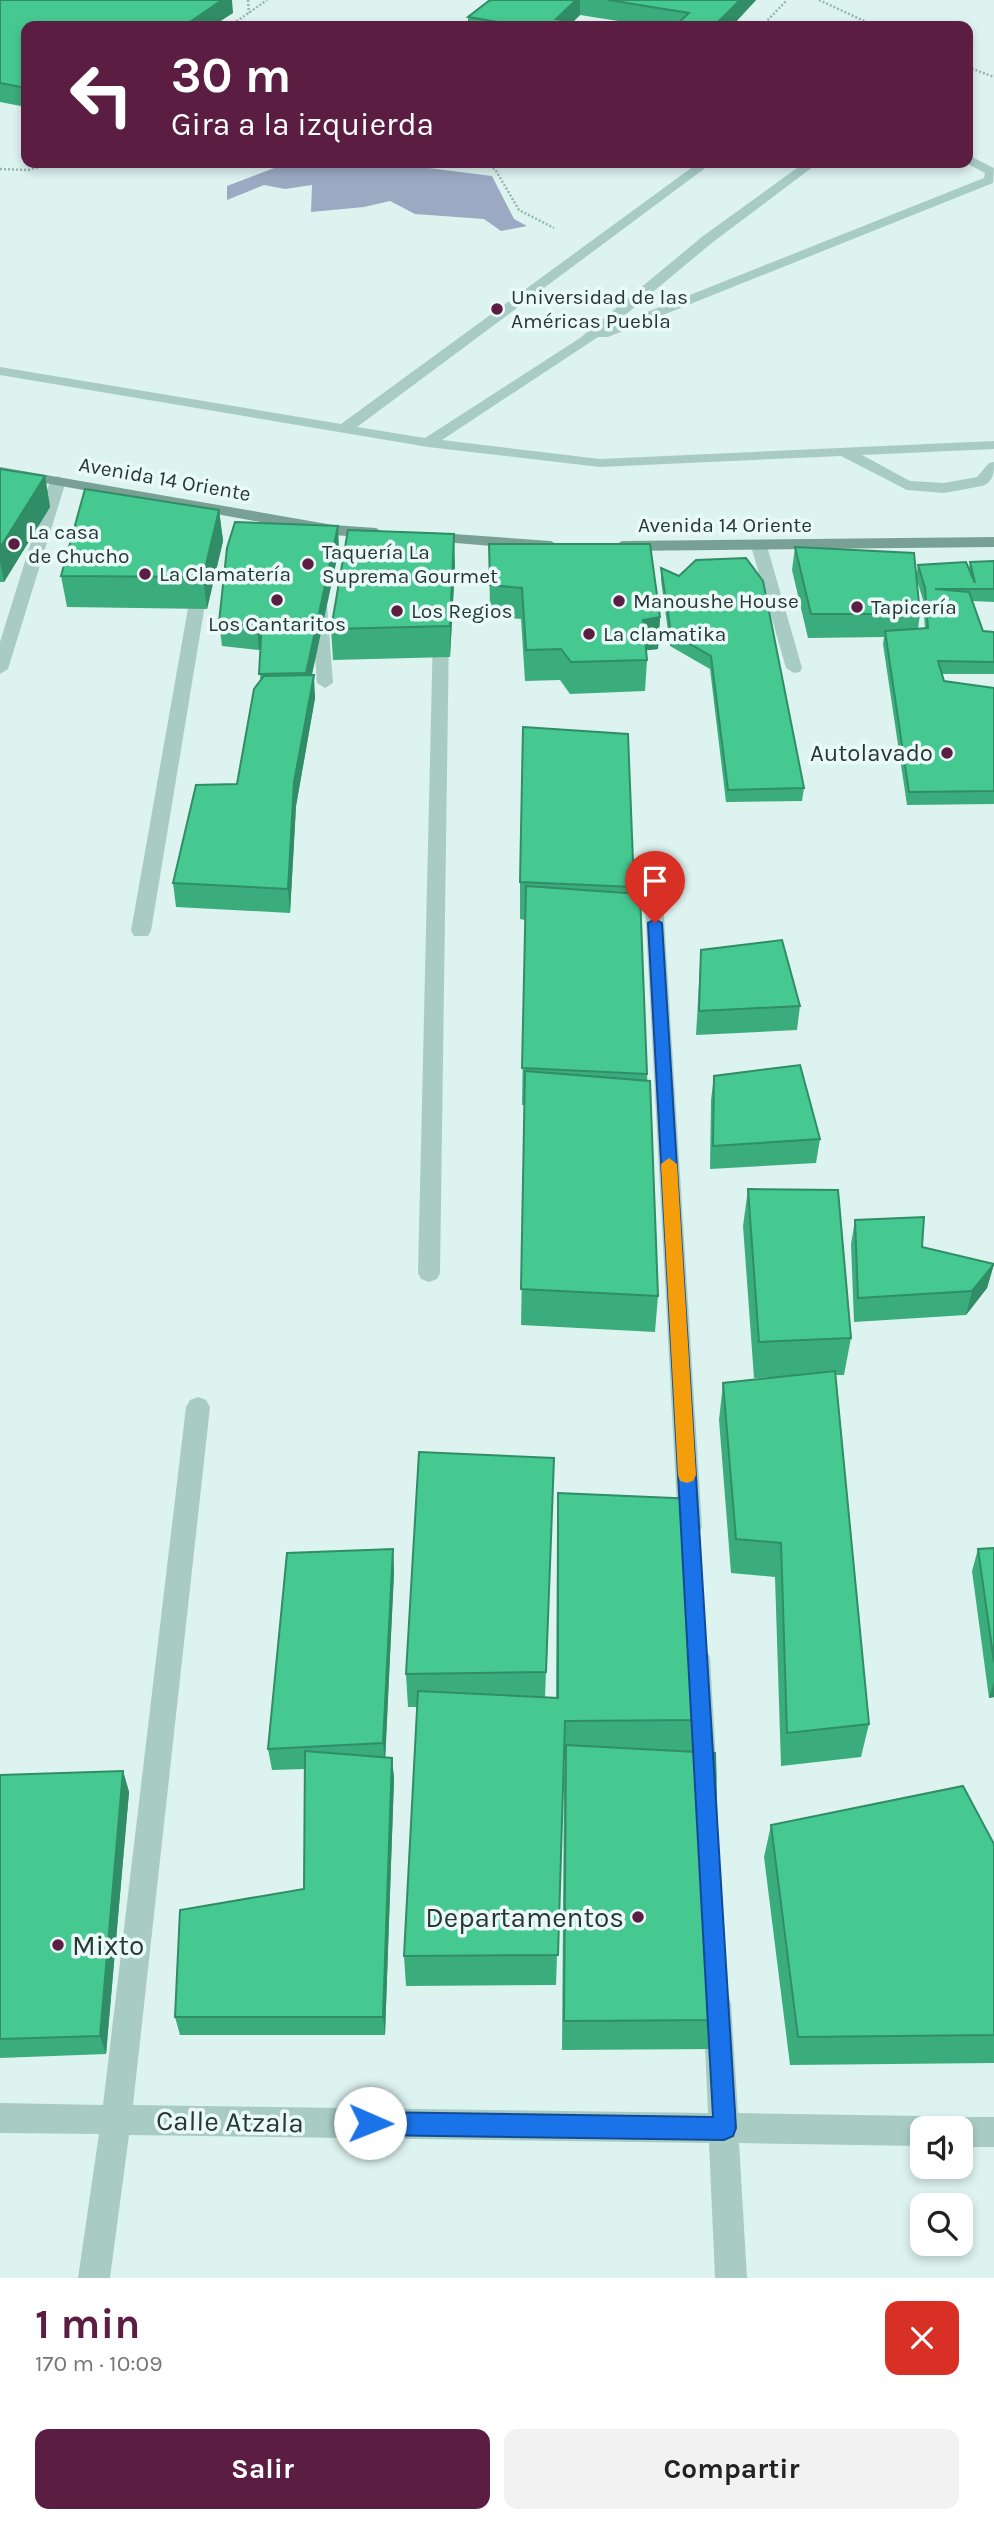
<!DOCTYPE html>
<html lang="es">
<head>
<meta charset="utf-8">
<style>
	body { margin:0; font-family:Karla,sans-serif; background:#f2f2f2; color:#222; height:100vh; display:flex; flex-direction:column; font-size:26px; white-space:nowrap }
	* { box-sizing:border-box; margin:0 }
	p { font-size:23px; color:#767676 }
	.icon { flex:none; width:38px; height:38px; fill:none; stroke:currentColor; stroke-width:2; stroke-linecap:round; stroke-linejoin:round }
	.map { position:relative; height:2278px; overflow:hidden }
	.drawer { display:flex; flex-direction:column; background:#fff; flex:1 }
	.drawer>* { flex:none }
	.top-card { position:absolute; left:21px; top:21px; width:952px; height:147px; border-radius:14px; box-shadow:0 4px 10px #0003; background:#5b1d42; color:#fff; overflow:hidden }
	.controls { position:absolute; left:910px; top:2116px; display:grid; gap:14px }
	.controls a { display:grid; place-items:center; width:63px; height:63px; border-radius:14px; background:#fff; box-shadow:0 4px 10px #0003; font-size:35px }
	.pin { position:absolute; display:grid; place-items:center; width:60px; height:60px; color:#fff; margin:-72px -30px; border-radius:50% 50% 50% 0; rotate:-45deg; box-shadow:0 0 7px #0007 }
	.pin .icon { rotate:45deg }
	.me { position:absolute; width:77px; margin:-38px; rotate:91deg; stroke-linejoin:round; filter:drop-shadow(0 0 5px #0008) }
	.turn { display:flex; align-items:center; gap:24px; height:147px; padding:0 35px; font-size:32px }
	.turn .icon { width:91px; height:91px; stroke-width:2.5 }
	.turn b { display:block; font-size:49px; line-height:60px }
	.round { display:grid; place-items:center; flex:none; width:74px; height:74px; border-radius:14px; background:#f2f2f2 }
	.head { display:flex; align-items:center; justify-content:space-between; height:119px; padding:0 35px }
	h1 { font-size:42px; font-weight:700; line-height:52px; color:#5b1d42 }
	.primary-button { display:flex; gap:14px; margin-top:auto; padding:14px 35px }
	.primary-button a { flex:1; height:80px; border-radius:14px; background:#5b1d42; color:#fff; font-size:28px; font-weight:700; line-height:80px; text-align:center }
	.primary-button a+a { background:#f2f2f2; color:#222 }
	.map>svg:first-child { display:block }
	.green { fill:#9ca9c3 }
	.lines { fill:none; stroke-linecap:round; stroke-linejoin:round }
	.path { stroke:#92b8af; stroke-width:2.5; stroke-dasharray:2 2; stroke-linecap:butt }
	.lane { fill:#a8ccc4; fill-rule:evenodd }
	.street { fill:#a8ccc4; fill-rule:evenodd }
	.secondary { fill:#79a094; fill-rule:evenodd }
	.wall { fill:#3bad7d; fill-rule:evenodd }
	.shaded-wall { fill:#308d66 }
	.building { fill:#45c991; stroke:#308d66; stroke-width:2 }
	.route { fill:#1a73e8; stroke:#114b97; stroke-width:2 }
	.slow { fill:#f59e0b }
	.poi-dot { fill:#5b1d42; stroke:#eafaf8; stroke-width:2.5 }
	.labels { text-anchor:middle; stroke-width:7; stroke-linejoin:round; paint-order:stroke }
	.far-poi-label { font-size:21px; fill:#293833; stroke:#eafaf8; text-anchor:start }
	.far-street-label { font-size:21px; fill:#293833; stroke:#eafaf8 }
	.poi-label { font-size:24px; fill:#293833; stroke:#eafaf8; text-anchor:end }
	.near-poi-label { font-size:28px; fill:#293833; stroke:#eafaf8; text-anchor:end }
	.near-street-label { font-size:28px; fill:#293833; stroke:#eafaf8 }
</style>
</head>
<body>
<div class="map">
<svg width="994" height="2278" viewBox="0 0 994 2278">
	<rect width="100%" height="100%" fill="#ddf3f0"/>
	<path class="green" d="M287,163H389L492,176L514,219L527,226L501,231L484,219L415,214L390,201L364,207L311,212L312,185L285,189L264,185L227,200V186Z"/>
	<g class="lines">
		<g class="path">
			<path d="M248,0L249,13"/>
			<path d="M819,0L875,26"/>
			<path d="M230,26L267,0"/>
			<path d="M762,26L787,0"/>
			<path d="M968,67L994,77"/>
			<path d="M434,163H463"/>
			<path d="M482,163L495,169L519,210L554,228"/>
			<path d="M0,169L28,170L52,163"/>
		</g>
		<g class="lane">
			<path d="M968,155L994,168L993,183L608,337H598L442,440L600,459L994,441V449L862,455L910,481L944,483L977,477L989,463L994,462C994,472 994,482 982,486L944,493L907,490L841,456L600,467L428,447L0,375V367L341,424L698,163H712L357,427L425,438L580,338L703,236L804,163H818L713,242L612,326L984,178L985,173L966,163Z"/>
			<path d="M58,476L66,481L8,669L0,674V642L50,481Z"/>
			<path d="M759,541L767,546L802,668L800,672L794,673L786,668L751,546Z"/>
			<path d="M201,575L209,580L151,931L148,936H134L131,931L193,580Z"/>
			<path d="M319,599L327,604L333,683L325,688L317,683L311,604Z"/>
			<path d="M441,626L449,631L440,1273L437,1279L429,1282L421,1279L418,1273L433,631Z"/>
		</g>
		<g class="street">
			<path d="M652,863L661,869L702,1527L699,1534L690,1537L681,1534L678,1527L643,869Z"/>
			<path d="M198,1397L206,1400L210,1407L133,2105L708,2113L703,2003L707,1993L717,1989L727,1993L731,2003L738,2113L922,2116L933,2120L936,2128H922V2146L739,2143L747,2278H715L709,2143L129,2135L110,2278H78L99,2134L0,2133V2103L103,2105L186,1407L190,1400Z"/>
			<path d="M697,1646L706,1649L710,1657L717,1779L713,1788L704,1791L695,1788L691,1779L684,1657L688,1649Z"/>
			<path d="M961,2117H994V2147H961V2128H948L950,2121Z"/>
		</g>
		<g class="secondary">
			<path d="M0,467L333,525L376,528L384,533L376,538L333,535L0,475Z"/>
			<path d="M426,532L551,541L559,546L551,551L420,540L418,537L420,534Z"/>
			<path d="M994,537V547L622,551L614,546L622,541Z"/>
		</g>
	</g>
	<g class="wall">
		<path d="M0,0L233,13L26,26V107L0,102Z"/>
		<path d="M490,0H756L732,26H650L580,15L573,22L600,26H468V17Z"/>
		<path d="M569,163H593L590,164Z"/>
		<path d="M0,469L45,476L50,507L4,582H0Z"/>
		<path d="M219,510L223,541L207,609L67,607L61,576Z"/>
		<path d="M489,544L660,617L658,649L646,650L647,660L645,691L570,694L560,680L525,681L521,619L490,616Z"/>
		<path d="M795,547L916,577L918,565L969,569L970,562L994,561V602L972,601L983,631L994,632V674H942L944,681L994,688V804L907,805L883,644L884,637L808,638L792,570ZM916,577L923,600L925,628L918,629L920,614Z"/>
		<path d="M339,549L312,675L315,698L296,806L290,913L176,907L173,883L237,784L260,681L261,648L259,650L222,646L219,622Z"/>
		<path d="M455,565L450,657L333,660L331,629Z"/>
		<path d="M661,568L679,576L804,788L802,801L726,802L710,669L670,646L661,580Z"/>
		<path d="M520,882L634,887L647,1074L658,1296L655,1332L521,1325L525,1105H522L525,920L520,919Z"/>
		<path d="M701,950L800,1006L797,1030L696,1035Z"/>
		<path d="M714,1076L820,1139L816,1163L710,1169L711,1100Z"/>
		<path d="M748,1189L851,1338L844,1375H836L869,1724L861,1757L781,1766L775,1577L731,1573L719,1420L723,1383L781,1377L754,1378L743,1226Z"/>
		<path d="M855,1220L922,1247L994,1264L987,1288L966,1315L854,1322L851,1244Z"/>
		<path d="M554,1458L545,1698H556L557,1528L558,1493L700,1720L695,1752L721,2020L715,2049L562,2050L564,1778L565,1754H564L556,1985L406,1986L404,1956L417,1707H408L406,1674Z"/>
		<path d="M994,1548V1697L989,1698L972,1571L978,1549Z"/>
		<path d="M393,1549L394,1572L385,1757L392,1758L394,1779L385,2035H180L175,2017L304,1889L305,1769L272,1770L268,1749Z"/>
		<path d="M123,1771L129,1792L106,2054L0,2058V1775Z"/>
		<path d="M771,1825L994,1844V2063L790,2065L764,1857Z"/>
	</g>
	<g class="shaded-wall">
		<path d="M222,0H232L233,13L213,26H184Z"/>
		<path d="M576,0H580V15L568,26L556,19Z"/>
		<path d="M740,0H756L732,26H714Z"/>
		<path d="M45,476L50,507L4,582L0,562V548Z"/>
		<path d="M219,510L223,541L207,609L203,577Z"/>
		<path d="M338,526L339,549L307,696L306,673Z"/>
		<path d="M454,534L455,565L450,657V626Z"/>
		<path d="M660,617L658,649L641,651L643,620Z"/>
		<path d="M262,620L264,643L259,650L257,626Z"/>
		<path d="M314,675L315,698L296,806L290,913L288,889L294,782Z"/>
		<path d="M994,1264L987,1288L966,1315L972,1291Z"/>
		<path d="M393,1549L394,1572L385,1764L383,1743Z"/>
		<path d="M994,1682V1697L989,1698Z"/>
		<path d="M392,1758L394,1779L385,2035L383,2017Z"/>
		<path d="M123,1771L129,1792L106,2054L100,2036Z"/>
	</g>
	<g class="building">
		<path d="M0,0H222L184,26H26V88L0,83Z"/>
		<path d="M490,0H576L556,19L600,26H522L468,17Z"/>
		<path d="M608,0H740L714,26H675L689,13Z"/>
		<path d="M0,469L45,476L0,548Z"/>
		<path d="M85,489L219,510L203,577L61,576Z"/>
		<path d="M235,522L338,526L306,673L259,674L262,620L257,626L219,622L227,548Z"/>
		<path d="M348,530L454,534L450,626L331,629Z"/>
		<path d="M489,544H650L660,617L643,620L647,660L571,662L561,649L526,650L522,588L490,585Z"/>
		<path d="M795,547L914,553L920,614H811Z"/>
		<path d="M746,558L763,581L804,788L728,790L711,656L671,633L661,568L679,576L696,560Z"/>
		<path d="M994,561V589H935L969,592L983,631L994,632V662L938,661L944,681L994,688V791L909,792L885,631L928,628L925,588L918,565L966,562L975,583L970,562Z"/>
		<path d="M314,675L294,782L288,889L173,883L196,785L237,784L254,689L264,676Z"/>
		<path d="M523,727L628,734L634,887L520,882Z"/>
		<path d="M526,886L640,894L647,1074L522,1068Z"/>
		<path d="M782,940L800,1006L699,1011L701,950Z"/>
		<path d="M800,1065L820,1139L713,1146L714,1076Z"/>
		<path d="M525,1071L650,1081L658,1296L521,1289Z"/>
		<path d="M748,1189L838,1190L851,1338L759,1342Z"/>
		<path d="M924,1217L922,1247L994,1264L972,1291L858,1298L855,1220Z"/>
		<path d="M835,1371L869,1724L787,1733L781,1543L736,1539L723,1383Z"/>
		<path d="M419,1452L554,1458L546,1672L406,1674Z"/>
		<path d="M558,1493L696,1499L700,1720L565,1721L558,1955L404,1956L418,1691L558,1698Z"/>
		<path d="M994,1548V1662L978,1549Z"/>
		<path d="M393,1549L383,1743L268,1749L287,1553Z"/>
		<path d="M566,1745L715,1753L721,2020L564,2021Z"/>
		<path d="M305,1751L392,1758L383,2017H175L180,1910L304,1889Z"/>
		<path d="M123,1771L100,2036L0,2039V1775Z"/>
		<path d="M963,1786L994,1844V2035L798,2037L771,1825Z"/>
	</g>
	<path class="route" d="M655,919L662,923L736,2128L733,2136L724,2140L370,2135L362,2131L359,2123L362,2115L370,2112L713,2117L648,923Z"/>
	<path class="slow" d="M669,1158L677,1164L696,1475L693,1481L687,1483L680,1481L678,1475L661,1164Z"/>
	<g class="poi-dot">
		<circle cx="497" cy="309" r="7"/>
		<circle cx="14" cy="544" r="7"/>
		<circle cx="308" cy="564" r="7"/>
		<circle cx="145" cy="574" r="7"/>
		<circle cx="277" cy="600" r="7"/>
		<circle cx="619" cy="601" r="7"/>
		<circle cx="857" cy="607" r="7"/>
		<circle cx="397" cy="611" r="7"/>
		<circle cx="589" cy="634" r="7"/>
		<circle cx="947" cy="753" r="7"/>
		<circle cx="638" cy="1917" r="7"/>
		<circle cx="58" cy="1945" r="7"/>
	</g>
	<g class="labels">
		<g class="far-poi-label">
			<text x="511" y="304">Universidad de las<tspan x="511" dy="24">Américas Puebla</tspan></text>
			<text x="28" y="539">La casa<tspan x="28" dy="24">de Chucho</tspan></text>
			<text x="322" y="559">Taquería La<tspan x="322" dy="24">Suprema Gourmet</tspan></text>
			<text x="159" y="581">La Clamatería</text>
			<text x="633" y="608">Manoushe House</text>
			<text x="871" y="614">Tapicería</text>
			<text x="411" y="618">Los Regios</text>
			<text x="277" y="631" text-anchor="middle">Los Cantaritos</text>
			<text x="603" y="641">La clamatika</text>
		</g>
		<g class="far-street-label">
			<text transform="translate(165 479) rotate(10)" y="7">Avenida 14 Oriente</text>
			<text x="725" y="532">Avenida 14 Oriente</text>
		</g>
		<g class="poi-label">
			<text x="933" y="761">Autolavado</text>
		</g>
		<g class="near-poi-label">
			<text x="624" y="1927">Departamentos</text>
			<text x="72" y="1955" text-anchor="start">Mixto</text>
		</g>
		<g class="near-street-label">
			<text transform="translate(230 2121) rotate(1)" y="10">Calle Atzala</text>
		</g>
	</g>
</svg>
<div class="controls">
<a><svg class="icon" aria-label="sound" viewBox="0 0 24 24"><path d="M4 9h4l5-4v14l-5-4H4zM17 9q2 3 0 6"/></svg></a>
<a><svg class="icon" aria-label="search" viewBox="0 0 24 24"><circle cx="10" cy="10" r="6"/><path d="M15 15l6 6"/></svg></a>
</div>
<div class="pin" style="left:655px;top:923px;background:#d93025"><svg class="icon" aria-label="arrive" viewBox="0 0 24 24"><path d="M6 21V4h12l-3 4 3 4H6"/></svg></div>
<svg class="me" style="left:370px;top:2123px" viewBox="-20 -20 40 40"><circle r="19" fill="#fff"/><path d="M0-13L10 11 0 6-10 11z" fill="#1a73e8"/></svg>
<div class="top-card">
<div class="turn"><svg class="icon" aria-label="left" viewBox="0 0 24 24"><path d="M17 20v-9H6M10 6l-5 5 5 5"/></svg><div><b>30 m</b>Gira a la izquierda</div></div>
</div>
</div>
<section class="drawer">
<div class="head"><div><h1>1 min</h1><p>170 m · 10:09</p></div><a class="round" style="background:#d93025;color:#fff"><svg class="icon" aria-label="close" viewBox="0 0 24 24"><path d="M6 6l12 12M18 6L6 18"/></svg></a></div>
<div class="primary-button"><a>Salir</a><a>Compartir</a></div>
</section>
</body>
</html>
